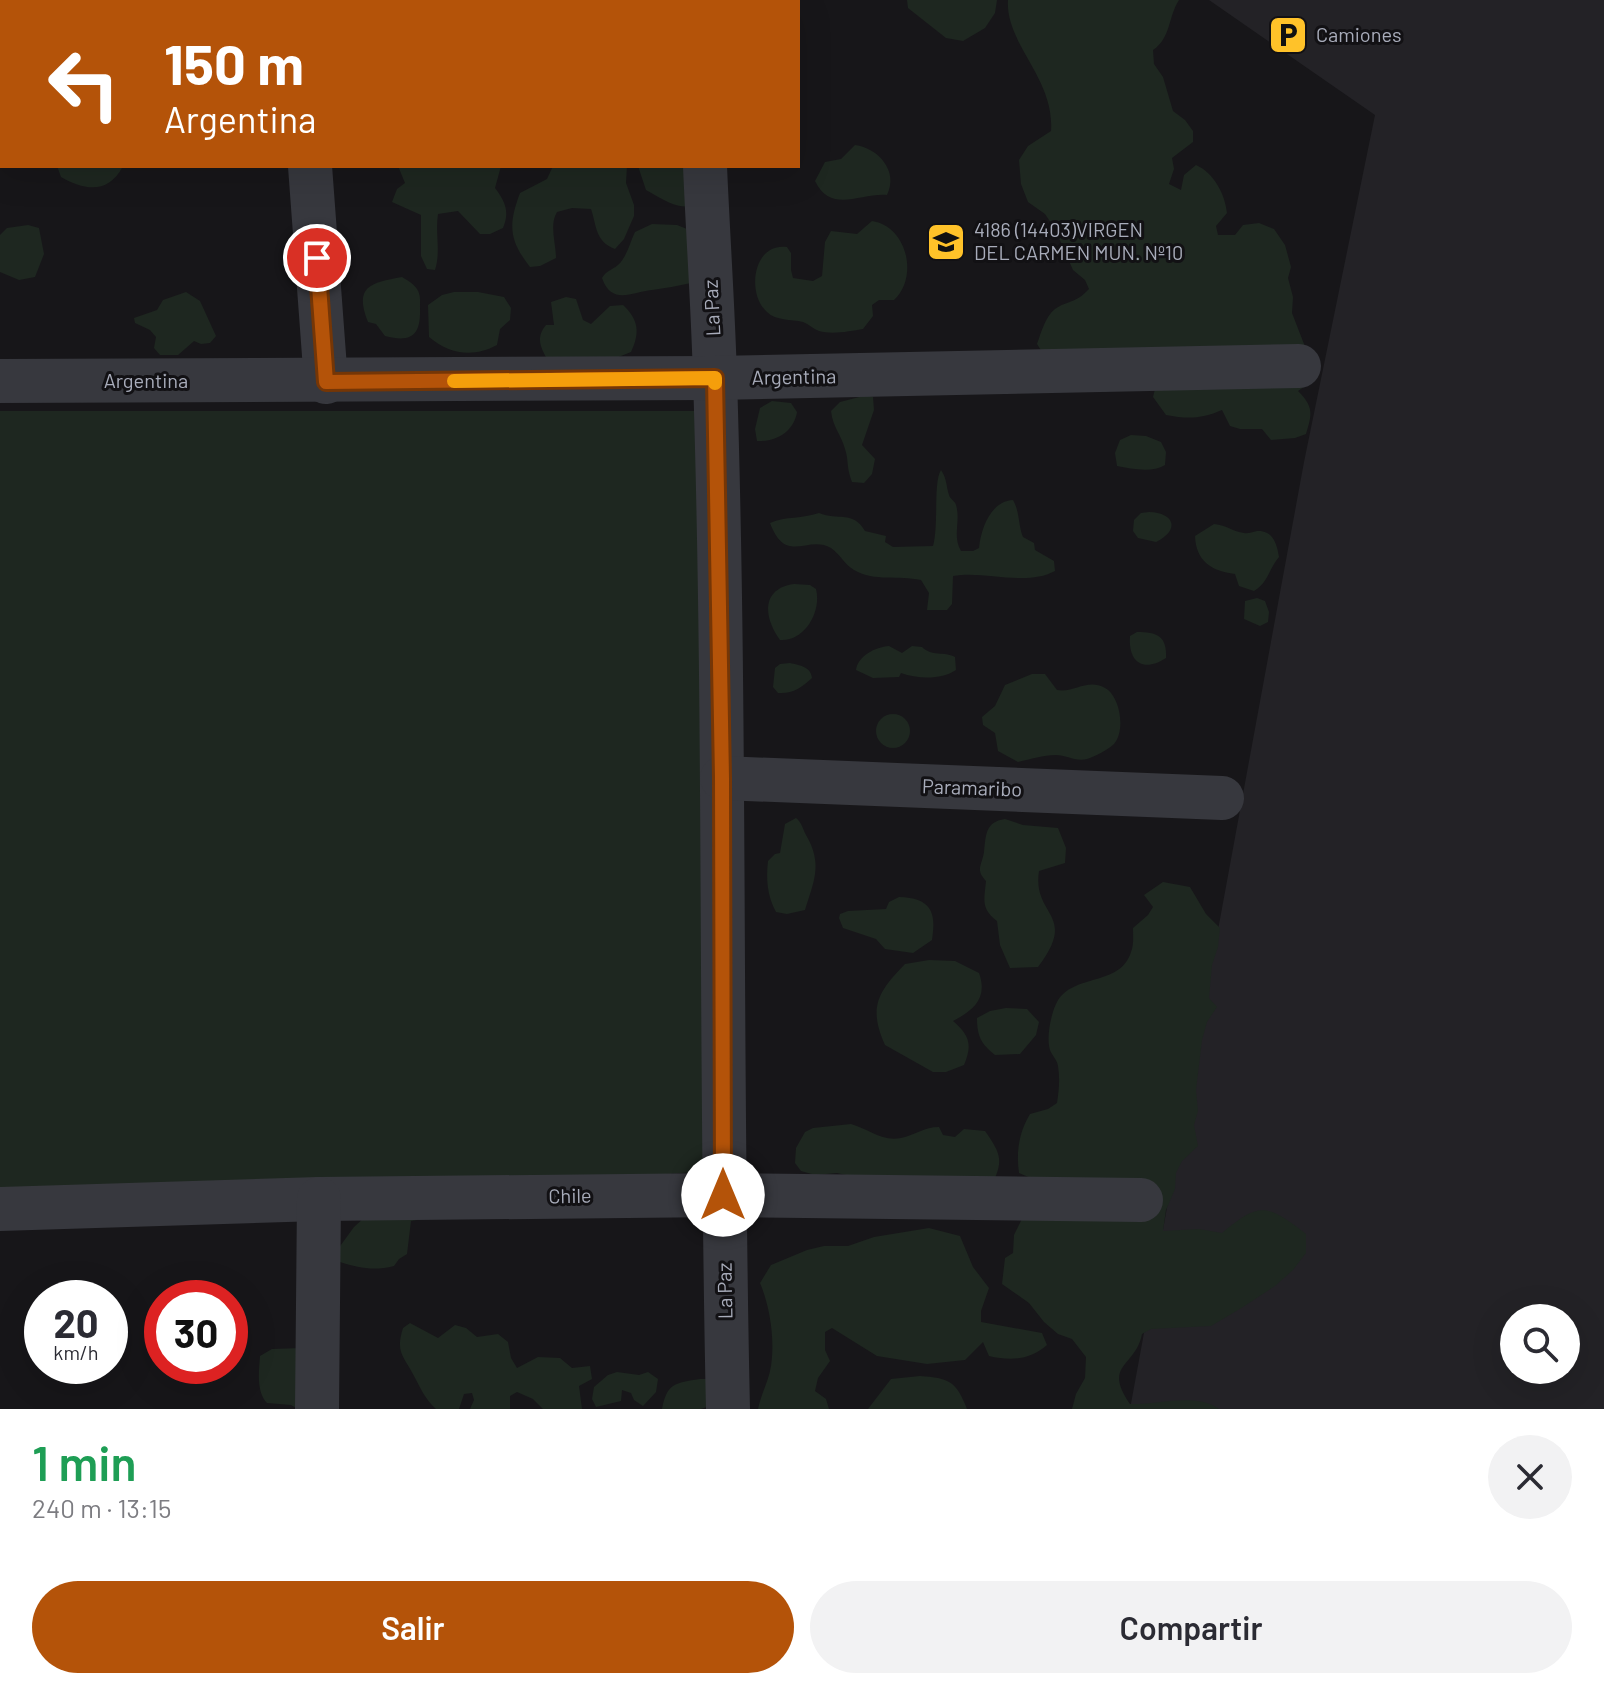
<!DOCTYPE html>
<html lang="es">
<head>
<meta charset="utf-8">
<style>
	body { margin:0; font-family:Barlow,sans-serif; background:#f2f2f3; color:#2b2b33; height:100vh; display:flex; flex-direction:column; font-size:30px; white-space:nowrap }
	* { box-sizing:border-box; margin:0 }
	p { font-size:26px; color:#7c7c81 }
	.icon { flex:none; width:44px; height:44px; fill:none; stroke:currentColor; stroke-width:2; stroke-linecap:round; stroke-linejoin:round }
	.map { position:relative; height:1409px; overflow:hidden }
	.side { display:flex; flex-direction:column; background:#fff; flex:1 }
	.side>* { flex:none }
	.top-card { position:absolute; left:0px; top:0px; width:800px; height:168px; box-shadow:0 8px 32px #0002; background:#b45309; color:#fff; overflow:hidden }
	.fabs { position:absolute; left:1500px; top:1304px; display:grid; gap:16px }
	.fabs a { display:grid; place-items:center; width:80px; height:80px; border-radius:50%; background:#fff; box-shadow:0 8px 32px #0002; font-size:40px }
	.speed { position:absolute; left:24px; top:1280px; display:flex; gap:16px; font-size:40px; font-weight:700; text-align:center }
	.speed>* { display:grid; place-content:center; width:104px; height:104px; border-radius:50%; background:#fff; box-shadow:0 8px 32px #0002; line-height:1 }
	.speed small { font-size:20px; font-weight:400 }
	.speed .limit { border:12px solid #d22; background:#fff; color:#111 }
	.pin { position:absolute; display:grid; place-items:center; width:68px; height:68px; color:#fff; margin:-34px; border:4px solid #fff; border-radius:50%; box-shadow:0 2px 8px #0007 }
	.me { position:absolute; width:88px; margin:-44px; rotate:0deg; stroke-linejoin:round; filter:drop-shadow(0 0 6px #0008) }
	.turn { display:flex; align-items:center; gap:28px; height:168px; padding:0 32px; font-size:36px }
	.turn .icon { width:104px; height:104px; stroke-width:2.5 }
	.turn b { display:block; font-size:56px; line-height:68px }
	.round { display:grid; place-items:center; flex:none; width:84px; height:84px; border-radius:42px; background:#f2f2f3 }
	.head { display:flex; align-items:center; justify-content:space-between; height:136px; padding:0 32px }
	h1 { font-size:48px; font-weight:600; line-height:60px; color:#1e9e55 }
	.cta { display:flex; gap:16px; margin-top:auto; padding:16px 32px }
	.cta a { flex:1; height:92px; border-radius:48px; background:#b45309; color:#fff; font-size:32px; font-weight:600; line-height:92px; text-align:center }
	.cta a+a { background:#f2f2f3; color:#2b2b33 }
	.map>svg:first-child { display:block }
	.built { fill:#232226; fill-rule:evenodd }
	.green { fill:#1e2720 }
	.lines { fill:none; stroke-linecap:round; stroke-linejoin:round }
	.minor { stroke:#37383e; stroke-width:44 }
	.route-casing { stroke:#753606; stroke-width:20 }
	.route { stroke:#b45309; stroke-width:14 }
	.slow { stroke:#f59e0b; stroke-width:14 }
	.labels { text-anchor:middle; stroke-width:6; stroke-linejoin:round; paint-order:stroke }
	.poi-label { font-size:20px; fill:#a8acba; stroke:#121114; text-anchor:start }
	.street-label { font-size:20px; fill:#a8acba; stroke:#121114 }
</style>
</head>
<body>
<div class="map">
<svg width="1604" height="1409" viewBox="0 0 1604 1409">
	<rect width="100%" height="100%" fill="#171619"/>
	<path class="built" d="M1209,0H1604V1409H1130L1304,462L1375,115ZM1514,1318H1566V1370H1514Z"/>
	<g class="green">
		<path d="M361,0H721L718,2Z"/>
		<path d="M907,0H997L995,13L985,28L963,41L946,38L908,8Z"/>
		<path d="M1008,0H1179C1168,17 1171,38 1153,50L1154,64L1163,77L1173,111L1185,120L1193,131V142L1172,158L1174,169L1169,184L1181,190L1184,175L1196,165C1214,173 1225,194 1227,213L1216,226L1218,235H1235L1243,225L1259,223L1274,229L1285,245L1291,267L1288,278L1293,297L1292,313L1311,362V382L1298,391C1314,407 1312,414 1306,434L1295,438L1271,440L1262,429H1240L1230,426L1222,410C1202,419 1187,419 1166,415L1153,397L1155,389L1125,380L1106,392L1091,391L1049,363L1037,344C1041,333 1045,317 1055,309C1068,300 1075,304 1089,289L1085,280L1073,270L1055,229L1045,214L1028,202L1021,184L1019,160L1028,146L1051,131C1055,78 1005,44 1008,0Z"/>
		<path d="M855,145C878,148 899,171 887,195C860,193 831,214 815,181L825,162L841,159Z"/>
		<path d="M57,166H123C108,195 84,190 61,177Z"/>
		<path d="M398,166H501L495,188C505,201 510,212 503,228L490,234H480L458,211L438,214C435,234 441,251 435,270L427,269L421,256V215L392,202L397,189L405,183Z"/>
		<path d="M553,166H627L626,183L634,205V216L624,239L615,249C595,241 597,227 591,209L572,208L557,212C549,225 556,243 556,258L540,266L530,267C509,240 508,225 520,193L547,179Z"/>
		<path d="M638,166H727L726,187C689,212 685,213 646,190Z"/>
		<path d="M872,221C907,226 919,277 894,300H879L872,305L873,316L863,329C851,331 832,335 819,331C813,329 809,324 803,322C791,319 776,321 767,312C746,294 753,242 787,247L791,253V270L793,278L813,281L822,276L825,242L831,231L857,234Z"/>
		<path d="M652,224L677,225L697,233L691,283C678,286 665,288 652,290C632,292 612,306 602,278C607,270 612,270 618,265C627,257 630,242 635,232Z"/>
		<path d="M28,225L39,228L44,254L35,277L19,280L0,272V235L7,228Z"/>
		<path d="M402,277C407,280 414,284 417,289C421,295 420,302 420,308C421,335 412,343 385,336L376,324L368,322C354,286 370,283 402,277Z"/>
		<path d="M186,292L200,301L216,336L210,343L201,344L194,341L178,355H160L154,348L156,337L150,330L135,323L134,318L157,310L163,300Z"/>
		<path d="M454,292H478L504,297L511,308L510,320L500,329L497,345C473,358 449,354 429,337L428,305L442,295Z"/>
		<path d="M566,297L576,299L583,320L591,324L610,306L623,305C639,320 640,333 631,352L611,360L547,359C540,346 536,337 546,325H554L551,302Z"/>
		<path d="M867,395L873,397L874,410L862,445L875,459L872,474L864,483L852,482C846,467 849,461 845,449C841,434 833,428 831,411L840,402Z"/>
		<path d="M772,401L791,403L797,412C794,431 777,442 757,441L755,429L760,408Z"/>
		<path d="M0,411H702L712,1171L0,1219Z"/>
		<path d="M1131,435L1146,436L1161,442L1166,452L1165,465C1152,473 1132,469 1117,466L1115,453L1120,440Z"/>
		<path d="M941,470C947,479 946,485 949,495C950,499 955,501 956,505C961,521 952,536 961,551H973L979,548C981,528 991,501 1013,500C1020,512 1018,525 1023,537L1034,543L1035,550L1054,561L1055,571C1025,587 985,570 953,576L952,604L947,610H927L929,593L921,580C898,575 875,582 854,570C844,564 840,554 831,548C808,534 786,566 770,523C786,516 802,519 819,513C838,521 853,510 865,531L886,536L885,542L893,547L933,546C939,525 933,482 941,470Z"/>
		<path d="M1149,512C1175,513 1180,530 1156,542L1138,538L1133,531L1134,520L1141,513Z"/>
		<path d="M1214,524C1227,525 1233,532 1244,533C1248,534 1252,532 1257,531C1273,530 1277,544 1279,557C1268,570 1269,582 1254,591L1239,586L1235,574C1211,571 1196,561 1195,536Z"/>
		<path d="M794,584L810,585L816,589C822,612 804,642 780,640C764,618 760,589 794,584Z"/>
		<path d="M1257,598L1265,601L1269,612L1268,622L1260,626L1244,619L1245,601Z"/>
		<path d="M1137,632C1157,632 1167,636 1166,658C1143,673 1128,662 1130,636Z"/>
		<path d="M889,646L902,653L912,646L922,647C932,657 944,651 955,657L956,670C941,680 918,679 901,673L899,677L873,678L856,670C858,656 875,647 889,646Z"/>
		<path d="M790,663C800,665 811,667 812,678C801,688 793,694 778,693L773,687L775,668L780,664Z"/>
		<path d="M1032,674H1045L1057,690C1075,693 1087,678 1105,688C1120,696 1126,730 1114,744C1109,749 1094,757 1087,759C1076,762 1066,755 1056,755C1043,755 1031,759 1018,762L998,751L995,733L983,725L982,717L995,706L1005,685Z"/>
		<circle cx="893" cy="731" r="17"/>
		<path d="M796,818C802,823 802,827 806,835C823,864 814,881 805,910L787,914L776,912C767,895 766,879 768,861L775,854L780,853L785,824Z"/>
		<path d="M1005,819L1023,825L1058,828L1066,848L1065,863L1039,871C1032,917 1079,913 1038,967L1010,968L1000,945L997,921C981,909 984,901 986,881C975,870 982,865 984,852C986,835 985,822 1005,819Z"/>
		<path d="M1163,882L1190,887L1206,914L1220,928L1218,947L1212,965L1209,998L1217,1007L1207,1022L1202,1040L1196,1090L1198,1111L1194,1125L1198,1146L1182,1161L1176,1173L1175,1189L1166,1210L1163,1231L1199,1229L1222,1233C1260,1201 1267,1204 1306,1234V1253L1293,1270L1275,1286L1243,1307L1211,1326L1151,1329L1142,1334C1136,1367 1102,1364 1130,1404C1157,1405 1196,1392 1219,1409H1072L1076,1394L1085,1378L1086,1357L1072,1339L1058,1334L1044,1322L1029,1303L1002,1284L1005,1258L1013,1253L1014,1235L1040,1182L1019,1173C1016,1152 1019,1132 1030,1114L1048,1109L1057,1103C1059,1090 1060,1078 1058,1066C1057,1059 1052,1056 1050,1050C1046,1038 1051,1013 1057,1002C1073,973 1120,987 1131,952C1134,945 1133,935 1133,928L1148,915L1153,907L1144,895Z"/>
		<path d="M899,897C930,898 937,911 932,940L913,953L885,949L876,939L843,928L839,918L840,914L848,911L886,909L889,902Z"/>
		<path d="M929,960L955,961L979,973C988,998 974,1010 953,1021C969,1035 973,1044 964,1065L946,1072H933L885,1045C868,1007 878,992 905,964Z"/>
		<path d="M1006,1008L1027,1009L1039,1022L1036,1035L1020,1054L995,1055C981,1044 977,1036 977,1018L990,1011Z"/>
		<path d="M851,1124C869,1129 882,1142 901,1138C915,1135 924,1127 939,1127L943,1135L955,1137L964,1129L985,1131C1002,1155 1004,1162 990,1188L859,1178L837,1173L815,1175L801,1171L795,1163L796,1148L805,1132L813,1128Z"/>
		<path d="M374,1209L417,1220L411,1221L407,1254L399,1259L394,1266C374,1271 359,1268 340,1262L338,1249L354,1227Z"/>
		<path d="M929,1228L960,1236L973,1267L989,1288L981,1311V1322L1042,1333L1047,1345C1030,1360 1011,1361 989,1356L983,1342L965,1360L927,1364L877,1356L832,1328L825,1332V1350L830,1361L818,1378L815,1391L826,1399L829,1409H758C761,1394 769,1380 771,1366C775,1339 770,1307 760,1283L771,1265L807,1250L824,1246H848L874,1237Z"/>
		<path d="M410,1323L438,1338L455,1325L466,1328L477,1337L498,1334L508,1342L511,1358L517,1368L538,1357L560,1358L572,1368L590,1366L592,1379L579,1386L582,1409H543L533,1399L517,1392L510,1396V1409H470L474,1400L472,1393L464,1394L459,1409H436C425,1399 421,1389 414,1376C404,1356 395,1353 403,1328Z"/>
		<path d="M302,1348L298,1409L291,1405L267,1403C256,1391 259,1371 260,1356L272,1349Z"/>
		<path d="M617,1372L639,1375L648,1372L658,1379L656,1392L643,1406L634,1400L631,1393L622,1390L621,1401L596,1407L592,1399L594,1387L608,1375Z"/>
		<path d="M920,1376C949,1378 956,1381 967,1409H868L891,1379Z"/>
		<path d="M700,1379H709L707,1407L701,1409H662C667,1383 675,1383 700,1379Z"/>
	</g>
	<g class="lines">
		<g class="minor">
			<path d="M298,0V2"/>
			<path d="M697,0V2"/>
			<path d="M310,166L326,382"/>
			<path d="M705,166C708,237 713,307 715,378C726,722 720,1065 728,1409"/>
			<path d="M0,381L715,378L1299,366"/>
			<path d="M722,778L1222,798"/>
			<path d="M0,1209L319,1199L723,1195L1141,1200"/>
			<path d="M317,1409L319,1199"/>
		</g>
	</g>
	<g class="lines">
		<defs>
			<path id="route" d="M317,258L326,382L715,378L722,778L723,1195"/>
		</defs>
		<use href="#route" class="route-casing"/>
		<use href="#route" class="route"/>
		<path class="slow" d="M454,381L715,378V383"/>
	</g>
	<defs>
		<symbol id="parking-square" viewBox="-11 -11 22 22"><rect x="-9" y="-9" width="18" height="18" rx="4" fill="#ffc229" stroke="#121114"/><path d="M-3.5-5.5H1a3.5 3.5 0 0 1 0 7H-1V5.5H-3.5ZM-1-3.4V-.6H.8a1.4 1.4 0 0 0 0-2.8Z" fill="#111"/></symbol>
		<symbol id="school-square" viewBox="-11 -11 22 22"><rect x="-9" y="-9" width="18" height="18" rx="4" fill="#ffc229" stroke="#121114"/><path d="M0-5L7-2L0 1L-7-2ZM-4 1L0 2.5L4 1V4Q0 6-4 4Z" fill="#111"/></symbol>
	</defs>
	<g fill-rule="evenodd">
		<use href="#parking-square" x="1266" y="13" width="44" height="44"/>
		<use href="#school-square" x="924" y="220" width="44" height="44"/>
	</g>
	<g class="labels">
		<g class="poi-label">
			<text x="1316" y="42">Camiones</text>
			<text x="974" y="237">4186 (14403)VIRGEN<tspan x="974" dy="23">DEL CARMEN MUN. Nº10</tspan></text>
		</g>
		<g class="street-label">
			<text transform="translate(712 308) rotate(-93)" y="7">La Paz</text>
			<text transform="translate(794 377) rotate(-1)" y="7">Argentina</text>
			<text x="146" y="388">Argentina</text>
			<text transform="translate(972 788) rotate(2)" y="7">Paramaribo</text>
			<text transform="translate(570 1196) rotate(-1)" y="7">Chile</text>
			<text transform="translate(725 1291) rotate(-91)" y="7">La Paz</text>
		</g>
	</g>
</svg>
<div class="fabs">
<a><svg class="icon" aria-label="search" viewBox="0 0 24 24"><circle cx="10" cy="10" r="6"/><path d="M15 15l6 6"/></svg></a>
</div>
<div class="speed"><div>20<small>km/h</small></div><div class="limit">30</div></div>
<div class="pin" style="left:317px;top:258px;background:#d93025"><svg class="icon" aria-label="arrive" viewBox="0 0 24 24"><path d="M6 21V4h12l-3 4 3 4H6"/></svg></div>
<svg class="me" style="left:723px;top:1195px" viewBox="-20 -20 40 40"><circle r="19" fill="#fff"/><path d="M0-13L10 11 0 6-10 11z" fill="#b45309"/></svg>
<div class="top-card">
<div class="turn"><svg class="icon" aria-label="left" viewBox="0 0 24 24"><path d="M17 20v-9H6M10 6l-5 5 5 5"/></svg><div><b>150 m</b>Argentina</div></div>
</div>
</div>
<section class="side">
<div class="head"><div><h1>1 min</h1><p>240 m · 13:15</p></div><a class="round"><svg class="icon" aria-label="close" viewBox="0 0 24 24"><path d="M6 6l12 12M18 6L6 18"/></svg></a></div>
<div class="cta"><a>Salir</a><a>Compartir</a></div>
</section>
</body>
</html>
